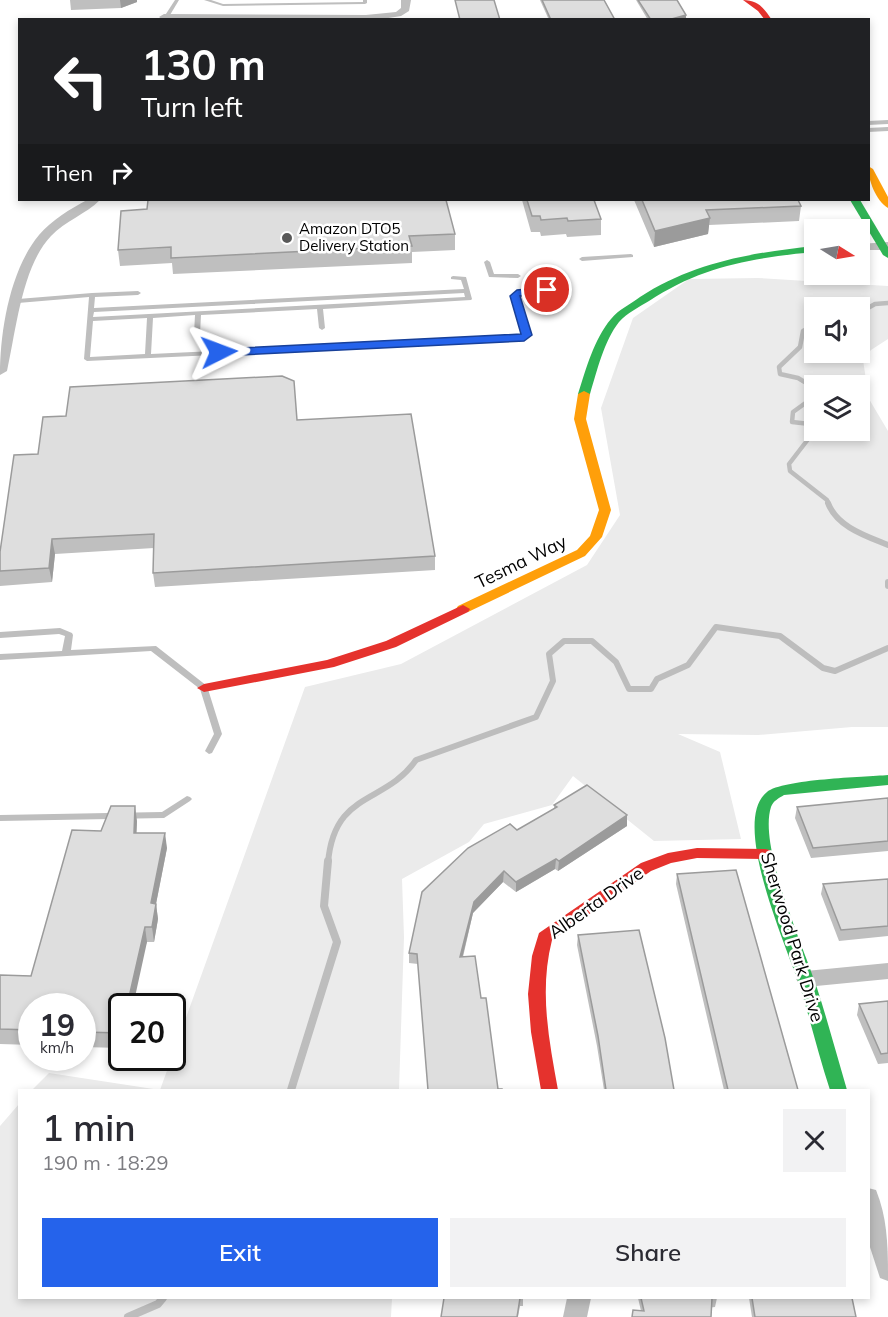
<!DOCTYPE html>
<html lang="en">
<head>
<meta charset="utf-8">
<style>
	body { margin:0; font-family:Mulish,sans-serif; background:#f2f2f3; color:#2b2b33; height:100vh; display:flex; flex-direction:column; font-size:22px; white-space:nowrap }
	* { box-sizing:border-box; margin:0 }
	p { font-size:20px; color:#7c7c81 }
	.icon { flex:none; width:33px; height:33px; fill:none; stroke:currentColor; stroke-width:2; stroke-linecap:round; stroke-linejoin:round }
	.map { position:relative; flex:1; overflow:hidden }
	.drawer { position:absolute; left:18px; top:1089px; width:852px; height:210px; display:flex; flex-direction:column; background:#fff; border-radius:0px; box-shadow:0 3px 9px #0003 }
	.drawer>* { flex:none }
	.guide { position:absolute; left:18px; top:18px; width:852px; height:183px; border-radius:0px; box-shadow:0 3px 9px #0003; background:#202124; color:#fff; overflow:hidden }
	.needle { width:39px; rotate:101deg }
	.tools { position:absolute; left:804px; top:219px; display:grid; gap:12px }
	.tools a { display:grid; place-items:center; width:66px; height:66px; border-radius:0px; background:#fff; box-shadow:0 3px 9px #0003; font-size:30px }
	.speed { position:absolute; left:18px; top:993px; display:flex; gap:12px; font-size:30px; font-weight:700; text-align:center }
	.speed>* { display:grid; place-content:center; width:78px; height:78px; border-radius:50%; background:#fff; box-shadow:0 3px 9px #0003; line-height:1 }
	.speed small { font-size:15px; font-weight:400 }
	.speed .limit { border:3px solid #111; border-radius:9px; background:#fff; color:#111 }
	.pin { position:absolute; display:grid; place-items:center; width:51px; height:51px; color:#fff; margin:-26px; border:3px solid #fff; border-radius:50%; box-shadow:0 2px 6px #0007 }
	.me { position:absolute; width:66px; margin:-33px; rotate:87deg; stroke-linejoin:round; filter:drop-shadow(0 0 4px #0008) }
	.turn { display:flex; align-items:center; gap:21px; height:126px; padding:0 24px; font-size:27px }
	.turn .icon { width:78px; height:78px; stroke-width:2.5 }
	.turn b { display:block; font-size:42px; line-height:51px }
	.then { display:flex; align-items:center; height:57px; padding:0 24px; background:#0003; gap:12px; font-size:22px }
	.round { display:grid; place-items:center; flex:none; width:63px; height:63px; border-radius:0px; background:#f2f2f3 }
	.overview { display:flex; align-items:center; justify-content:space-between; height:102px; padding:0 24px }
	h1 { font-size:36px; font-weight:600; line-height:45px }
	.cta { display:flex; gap:12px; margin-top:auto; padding:12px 24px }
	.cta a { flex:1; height:69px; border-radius:0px; background:#2563eb; color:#fff; font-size:24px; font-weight:600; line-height:69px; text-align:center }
	.cta a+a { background:#f2f2f3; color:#2b2b33 }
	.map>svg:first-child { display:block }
	.green { fill:#ebebeb; fill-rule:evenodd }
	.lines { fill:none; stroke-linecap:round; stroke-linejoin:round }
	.stream-far2 { stroke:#bdbdbd; stroke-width:4.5 }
	.stream-far1 { stroke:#bdbdbd; stroke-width:6 }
	.stream { stroke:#bdbdbd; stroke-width:8 }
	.lane { fill:#bebebe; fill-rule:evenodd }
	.street { fill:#bebebe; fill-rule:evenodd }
	.fast { fill:#30b455; fill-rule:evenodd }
	.slow { fill:#ff9f0a; fill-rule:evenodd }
	.jam { fill:#e5322d; fill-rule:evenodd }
	.wall { fill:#bfbfbf }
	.shaded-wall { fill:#9b9b9b }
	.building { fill:#dedede; stroke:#9b9b9b; stroke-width:1.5 }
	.route { fill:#2563eb; stroke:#184099; stroke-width:1.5 }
	.poi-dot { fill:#595959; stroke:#fff; stroke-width:2 }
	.labels { text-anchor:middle; stroke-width:5; stroke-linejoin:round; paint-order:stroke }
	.far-poi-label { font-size:15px; fill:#000; stroke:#fff; text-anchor:start }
	.street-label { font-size:18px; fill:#000; stroke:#fff }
</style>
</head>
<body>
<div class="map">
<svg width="888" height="1317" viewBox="0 0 888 1317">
	<rect width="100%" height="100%" fill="#fff"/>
	<g class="green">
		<path d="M758,278L888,286V339L871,350L863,360L869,399L888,431V727H852L758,735L678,734L720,752L741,839L654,841L573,776L552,805L484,824L469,842L402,879L404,937L399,1090H32L49,1073L160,1090L305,687L401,664L587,565L620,515L601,408L633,318L689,279ZM814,308H860V352H814ZM814,386H860V430H814Z"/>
		<path d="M19,1104L20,1298H392L391,1317H0V1126Z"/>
	</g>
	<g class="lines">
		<g class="stream-far2">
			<path d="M860,320L866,319L868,308L875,304L888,303"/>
			<path d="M814,325L803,331L800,347L779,367L780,374L798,378L813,387L811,399L793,412L792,422L810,424L809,438L789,464L790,471L827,500L829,505"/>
		</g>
		<g class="stream-far1">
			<path d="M828,503C837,527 866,536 888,545"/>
			<path d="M888,582V586"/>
			<path d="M328,863C334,790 385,805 416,760L536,717L553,681L549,654L564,641H592L616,662L629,689H651L657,679L688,665L716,627L780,636L823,668L835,671L888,648"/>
		</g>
		<g class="stream">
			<path d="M291,1090L337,942L324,906L328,861"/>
			<path d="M128,1317L158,1304L163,1298"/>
		</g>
		<g class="lane">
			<path d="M175,0H179L167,20H162Z"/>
			<path d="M204,0H211L223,4L363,2V0H367V3L365,4L223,6Z"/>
			<path d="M888,120V124L868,125V121Z"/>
			<path d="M888,127V131L868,132V128Z"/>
			<path d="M631,254L633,255V257L582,261L579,259L582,257Z"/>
			<path d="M487,260L490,262L494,274H518L521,276L518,278L489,277L484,262Z"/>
			<path d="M453,276L466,277L472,299L471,300L323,309L325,328L322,330L319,328L317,309L201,315L200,334L197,336L194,334L195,315L153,318L151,354L522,336L524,335L512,296L515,292L517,291L547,288L550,290L547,292L519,295L518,296L530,335L524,340L87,361L84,359L89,297L18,303L15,301L18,299L92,293L138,291L141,293L138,295L95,297L94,308L464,289L461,280L451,279V277ZM464,293L465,297L93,317L94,312ZM147,318L145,354L90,357L93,321Z"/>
			<path d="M60,628L72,633L73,635L71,650L156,646L207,686L222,734L212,753L209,754L205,751L214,734L200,689L151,651L0,660V654L62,651L65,636L59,634L0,638V632Z"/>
			<path d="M187,796L190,797L192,799L190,801L164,818L0,821V815L162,812Z"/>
		</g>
		<g class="street">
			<path d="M401,0H411L409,11L401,16L376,20H163L159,17L164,14L366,15L396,12L401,8Z"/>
			<path d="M87,200H100C86,214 65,221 51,236C22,266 16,331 7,371L0,375C0,331 10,270 39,235C52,220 70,209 87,200Z"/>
			<path d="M888,242V250H860V244Z"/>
			<path d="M888,963V979L806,987L799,984L796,979L799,974L806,971Z"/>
			<path d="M868,1188L876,1190C888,1219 888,1250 888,1281L880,1278L868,1241Z"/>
			<path d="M567,1298H591L587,1317H563Z"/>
		</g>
		<g class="fast">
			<path d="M850,200H860L888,247V258L883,255Z"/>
			<path d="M814,246V252C752,258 702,266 649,301C639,307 627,313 619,322C604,341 597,371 590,394L584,397L578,394C586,369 594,339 611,319C619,309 631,304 640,297C694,262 751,253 814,246Z"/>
			<path d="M888,775V785L784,795C779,798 773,801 771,807C758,847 804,947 817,988C828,1022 837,1056 847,1090H830C819,1057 811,1023 801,990C789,951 729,822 767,792C783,779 864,777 888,775Z"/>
		</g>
		<g class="slow">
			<path d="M868,166L873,169L888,197V208C876,201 868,180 868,166Z"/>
			<path d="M584,391L590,394L586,419L611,510L602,537L585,556L468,612H458L456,609L458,606L577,550L590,536L599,510L574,419L578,394Z"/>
		</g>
		<g class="jam">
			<path d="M743,0C758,0 764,8 772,20H765L758,11Z"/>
			<path d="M463,605L470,609L468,612L396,647L334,667L204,692L197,688L204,684L327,660L386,641Z"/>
			<path d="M697,848L765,849L770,850L773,854L770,858L765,859L697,858L671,863L651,871L552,940C539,991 549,1040 558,1090H541L531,1032L528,994L532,956L539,933L641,863L668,853Z"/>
		</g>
	</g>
	<g class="wall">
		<path d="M70,0H137V2L121,8L71,10Z"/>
		<path d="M540,0H604L615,20H549Z"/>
		<path d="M636,0H677L686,19L648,20Z"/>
		<path d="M522,200H594L601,219V235L567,237L566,234L541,236L540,232H531Z"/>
		<path d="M634,200H798L801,206L799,221L709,225L708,234L654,247Z"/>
		<path d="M455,234V250L412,252V263L173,274L172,263L120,266L118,250Z"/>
		<path d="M66,416L297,420L435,556V570L155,587L153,573L154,548L55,554L52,582L0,586V552L38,454Z"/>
		<path d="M888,798V851L811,858L795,818L797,807Z"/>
		<path d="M554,805L627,826L558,871L555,869L516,892L503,882L473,913L463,957L481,998L498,1089L502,1090H428L418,964L409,963V953L517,830L554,809Z"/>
		<path d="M137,821L136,833L167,848L156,904L158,919L154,942H147L122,1006V1048L82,1047V1006H32V1045L0,1044V975L31,976L101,831Z"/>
		<path d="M677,874L798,1090H724L676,884Z"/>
		<path d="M888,879V936L839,941L821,894L823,884Z"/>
		<path d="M578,935L674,1090H604L597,1046L577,945Z"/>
		<path d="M888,1001V1063L878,1064L857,1015L859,1004Z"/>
		<path d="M444,1298H523V1306H520L518,1317H441Z"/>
		<path d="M638,1298H717L715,1307L632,1317L641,1311Z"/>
		<path d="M749,1298H852L856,1317H752Z"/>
	</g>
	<g class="shaded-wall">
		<path d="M120,0H137V2L121,8Z"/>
		<path d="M686,15V19L684,20H668Z"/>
		<path d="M710,218L708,234L654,247L655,231Z"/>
		<path d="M52,539L55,554L52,582L49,568Z"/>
		<path d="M135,806L137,821L136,848L134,833Z"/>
		<path d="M627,815V826L558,871L559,861Z"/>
		<path d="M165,833L167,848L153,919L151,903Z"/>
		<path d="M556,859L555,869L516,892V882Z"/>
		<path d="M504,871L503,882L473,913L460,967V957L474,902Z"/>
		<path d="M156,904L158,919L154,942L152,927Z"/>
		<path d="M145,927L147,942L133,1006H127Z"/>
	</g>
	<g class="building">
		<path d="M455,0H494L500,20H460Z"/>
		<path d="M542,0H604L615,20H551Z"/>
		<path d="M638,0H677L686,15L668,20H651Z"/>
		<path d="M148,200H446L455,234L409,236L412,246L171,258V247L118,250L121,211L147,209Z"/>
		<path d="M527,200H594L601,219L568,221L567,218L541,220L540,216H532Z"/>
		<path d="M642,200H798L801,206L706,210L710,218L655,231Z"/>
		<path d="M282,376L294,381L297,420L411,414L435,556L153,573L154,534L52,539L49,568L0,571V552L14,455L38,454L43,417L66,416L70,387Z"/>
		<path d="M587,785L627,815L559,861L556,859L516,882L504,871L474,902L460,957L475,956L481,998H486L498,1089H502V1090H428L417,954L409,953L422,892L468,848L510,824L517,830L557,807L554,805Z"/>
		<path d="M888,798V841L813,848L797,807Z"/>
		<path d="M111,806H135L134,833H165L151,903L156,904L152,927H145L127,1006H122V1033L82,1032V1006H32V1030L0,1029V975L31,976L72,830L101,831Z"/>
		<path d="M736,870L798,1090H728L677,874Z"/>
		<path d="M888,879V926L841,930L823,884Z"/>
		<path d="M639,930L665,1038L674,1090H606L598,1036L578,935Z"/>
		<path d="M888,1001V1053L881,1054L859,1004Z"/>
		<path d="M444,1298H520L517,1317H441Z"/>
		<path d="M641,1298H712L711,1317H632L633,1310L644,1311Z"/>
		<path d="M752,1298H852L856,1317H755Z"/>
	</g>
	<path class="route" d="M547,287L552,290L550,292L520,296L532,335L524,341L219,356L213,352L219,349L521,334L510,296L517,290Z"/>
	<circle class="poi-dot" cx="287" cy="238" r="6"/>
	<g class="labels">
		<g class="far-poi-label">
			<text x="299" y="234">Amazon DTO5<tspan x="299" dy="17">Delivery Station</tspan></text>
		</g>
		<g class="street-label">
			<text transform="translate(521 562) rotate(-26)" y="6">Tesma Way</text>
			<text transform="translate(596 903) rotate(-35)" y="6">Alberta Drive</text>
			<text transform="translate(792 937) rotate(73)" y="6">Sherwood Park Drive</text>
		</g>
	</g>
</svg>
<div class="tools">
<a><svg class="needle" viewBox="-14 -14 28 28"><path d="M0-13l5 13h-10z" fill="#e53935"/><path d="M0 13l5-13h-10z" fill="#7c7c81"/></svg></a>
<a><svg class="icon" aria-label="sound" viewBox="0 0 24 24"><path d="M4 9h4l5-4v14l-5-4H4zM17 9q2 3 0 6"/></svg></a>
<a><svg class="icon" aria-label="layers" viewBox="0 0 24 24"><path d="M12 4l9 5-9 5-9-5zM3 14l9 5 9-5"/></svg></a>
</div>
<div class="speed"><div>19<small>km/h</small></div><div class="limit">20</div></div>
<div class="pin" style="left:547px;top:290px;background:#d93025"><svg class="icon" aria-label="arrive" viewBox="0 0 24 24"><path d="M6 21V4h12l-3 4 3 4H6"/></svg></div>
<svg class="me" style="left:219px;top:352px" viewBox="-20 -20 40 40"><path d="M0-17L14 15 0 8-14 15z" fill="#2563eb" stroke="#fff" stroke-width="4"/></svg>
<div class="guide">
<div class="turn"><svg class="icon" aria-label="left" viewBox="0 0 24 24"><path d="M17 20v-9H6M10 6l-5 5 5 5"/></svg><div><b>130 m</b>Turn left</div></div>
<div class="then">Then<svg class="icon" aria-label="right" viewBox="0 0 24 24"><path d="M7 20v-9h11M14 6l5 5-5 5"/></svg></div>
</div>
<section class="drawer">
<div class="overview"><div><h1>1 min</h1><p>190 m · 18:29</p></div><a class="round"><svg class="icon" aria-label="close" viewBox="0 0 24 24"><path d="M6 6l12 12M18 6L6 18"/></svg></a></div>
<div class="cta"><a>Exit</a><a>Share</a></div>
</section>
</div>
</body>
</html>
